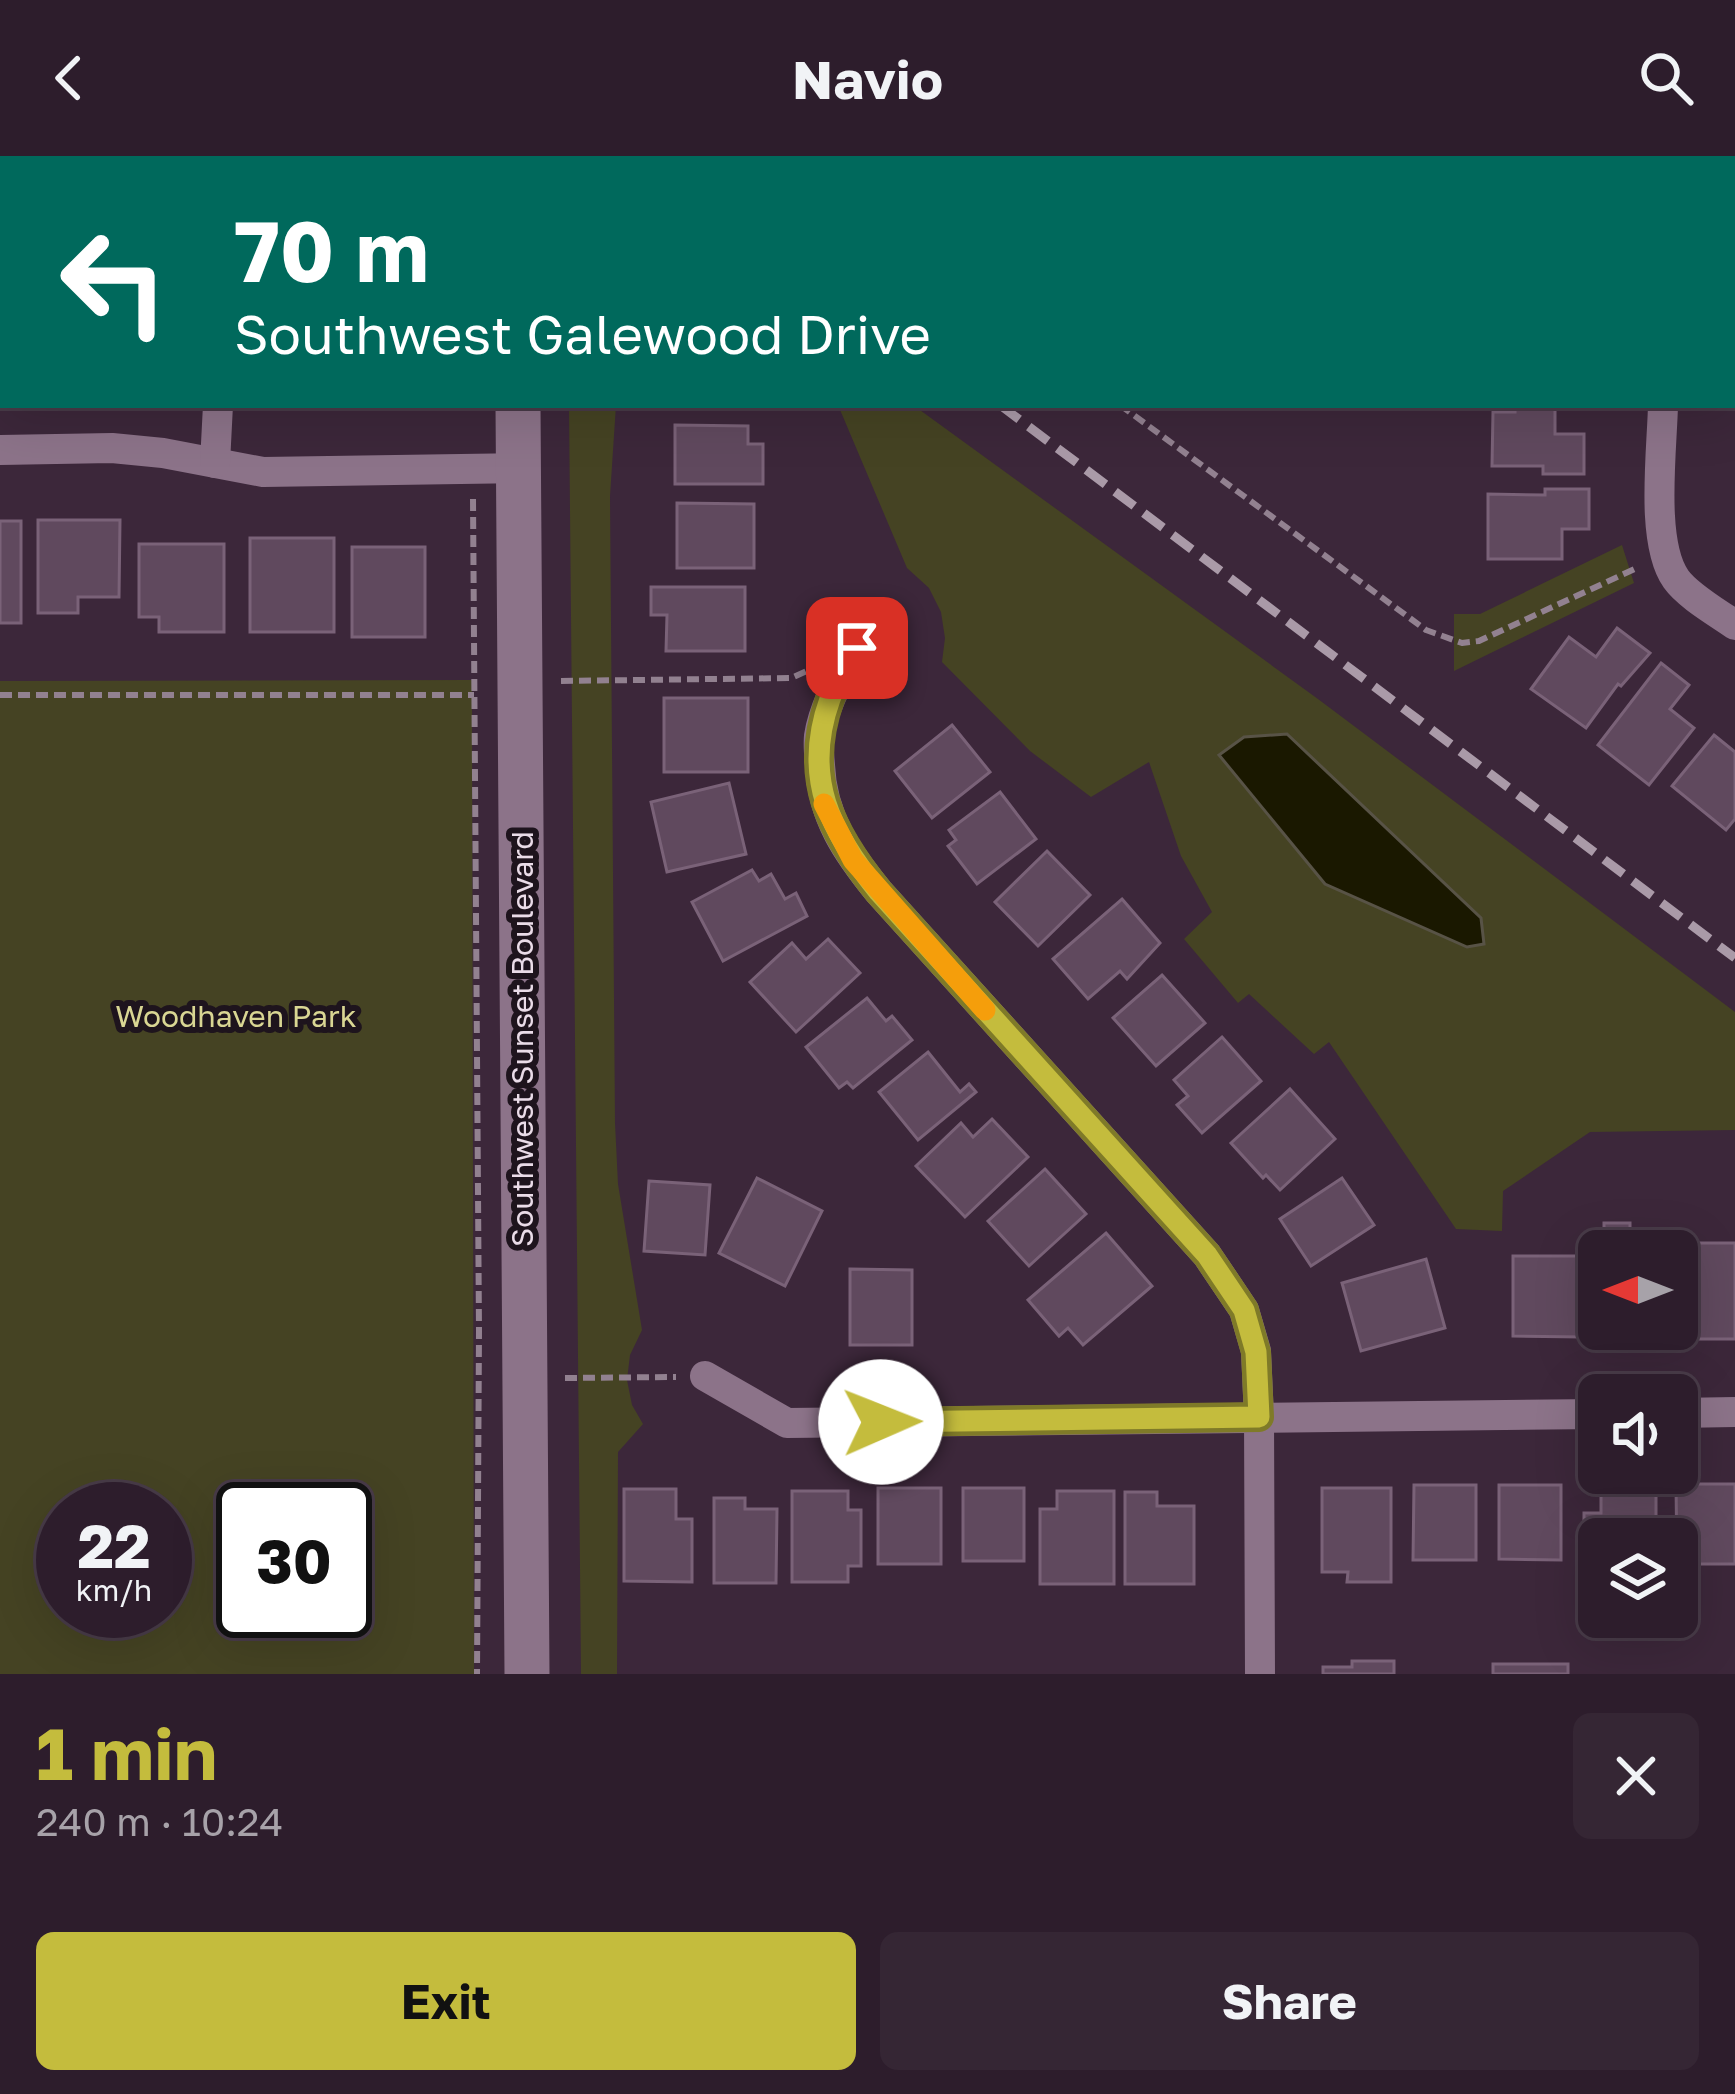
<!DOCTYPE html>
<html lang="en">
<head>
<meta charset="utf-8">
<style>
	body { margin:0; font-family:"Golos Text",sans-serif; background:#352634; color:#f1f3f6; height:100vh; display:flex; flex-direction:column; font-size:45px; white-space:nowrap }
	* { box-sizing:border-box; margin:0 }
	p { font-size:39px; color:#a7a2a9 }
	.icon { flex:none; width:66px; height:66px; fill:none; stroke:currentColor; stroke-width:2; stroke-linecap:round; stroke-linejoin:round }
	.map { position:relative; height:1518px; overflow:hidden }
	.panel { display:flex; flex-direction:column; background:#2d1d2c; flex:1 }
	.panel>* { flex:none }
	.hud { position:absolute; left:0px; top:0px; width:1737px; height:252px; box-shadow:0 12px 48px #0002,0 0 0 3px #483b48; background:#00695c; color:#fff; overflow:hidden }
	.needle { width:78px; rotate:270deg }
	.buttons { position:absolute; left:1578px; top:1074px; display:grid; gap:24px }
	.buttons a { display:grid; place-items:center; width:120px; height:120px; border-radius:18px; background:#2d1d2c; box-shadow:0 12px 48px #0002,0 0 0 3px #483b48; font-size:60px }
	.speed { position:absolute; left:36px; top:1326px; display:flex; gap:24px; font-size:60px; font-weight:700; text-align:center }
	.speed>* { display:grid; place-content:center; width:156px; height:156px; border-radius:50%; background:#2d1d2c; box-shadow:0 12px 48px #0002,0 0 0 3px #483b48; line-height:1 }
	.speed small { font-size:30px; font-weight:400 }
	.speed .limit { border:6px solid #111; border-radius:18px; background:#fff; color:#111 }
	.pin { position:absolute; display:grid; place-items:center; width:102px; height:102px; color:#fff; margin:-51px; border-radius:24px; box-shadow:0 6px 18px #0006 }
	.me { position:absolute; width:132px; margin:-66px; rotate:89deg; stroke-linejoin:round; filter:drop-shadow(0 0 9px #0008) }
	.turn { display:flex; align-items:center; gap:42px; height:252px; padding:0 36px; font-size:54px }
	.turn .icon { width:156px; height:156px; stroke-width:2.5 }
	.turn b { display:block; font-size:84px; line-height:102px }
	.round { display:grid; place-items:center; flex:none; width:126px; height:126px; border-radius:18px; background:#352634 }
	.headline { display:flex; align-items:center; justify-content:space-between; height:204px; padding:0 36px }
	h1 { font-size:72px; font-weight:700; line-height:90px; color:#c4bc3d }
	.primary-button { display:flex; gap:24px; margin-top:auto; padding:24px 36px }
	.primary-button a { flex:1; height:138px; border-radius:18px; background:#c4bc3d; color:#111; font-size:48px; font-weight:700; line-height:138px; text-align:center }
	.primary-button a+a { background:#352634; color:#f1f3f6 }
	header { display:flex; justify-content:space-between; align-items:center; height:156px; padding:0 36px; background:#2d1d2c; font-size:54px; font-weight:700 }
	.map>svg:first-child { display:block }
	.green { fill:#454323; fill-rule:evenodd }
	.water { fill:#1a1800; stroke:#585346; stroke-width:3 }
	.building { fill:#60495e; stroke:#7a6278; stroke-width:3 }
	.lines { fill:none; stroke-linecap:round; stroke-linejoin:round }
	.path { stroke:#928190; stroke-width:6; stroke-dasharray:12 6; stroke-linecap:butt }
	.minor { stroke:#8c7389; stroke-width:30 }
	.secondary { stroke:#8c7389; stroke-width:45 }
	.rail { stroke:#aa9aa8; stroke-width:9; stroke-dasharray:24 12; stroke-linecap:butt }
	.route-casing { stroke:#7f7a28; stroke-width:30 }
	.route { stroke:#c4bc3d; stroke-width:21 }
	.slow { stroke:#f59e0b; stroke-width:21 }
	.labels { text-anchor:middle; stroke-width:12; stroke-linejoin:round; paint-order:stroke }
	.park-label { font-size:30px; fill:#d9d693; stroke:#1e141d }
	.street-label { font-size:30px; fill:#eadce8; stroke:#1e141d }
</style>
</head>
<body>
<header><svg class="icon" aria-label="back" viewBox="0 0 24 24"><path d="M15 5l-7 7 7 7"/></svg>Navio<svg class="icon" aria-label="search" viewBox="0 0 24 24"><circle cx="10" cy="10" r="6"/><path d="M15 15l6 6"/></svg></header>
<div class="map">
<svg width="1735" height="1518" viewBox="0 0 1735 1518">
	<rect width="100%" height="100%" fill="#3c273a"/>
	<g class="green">
		<path d="M569,249H616L610,340L615,967L618,1028L642,1174L630,1199L627,1224L632,1249L643,1268L618,1296L617,1518H581Z"/>
		<path d="M838,249H913L1318,543L1735,856V974L1590,976L1503,1035L1502,1075L1456,1073L1329,886L1314,898L1249,838L1238,847L1184,783L1212,756L1181,700L1149,606L1091,641L1030,595L942,506L945,482L941,456L929,432L907,412Z"/>
		<path d="M1622,389L1634,427L1454,515V458H1480Z"/>
		<path d="M472,524L474,1518H0V525ZM165,1353V1455H63V1353ZM345,1353V1455H243V1353Z"/>
	</g>
	<path class="water" d="M1287,578L1481,762L1484,788L1467,791L1325,728L1219,599L1244,581Z"/>
	<g class="building">
		<rect x="64" y="0" width="79" height="3"/>
		<rect x="300" y="0" width="87" height="3"/>
		<rect x="1496" y="0" width="90" height="3"/>
		<path d="M1515,249H1555V278H1584V318H1543V310H1492L1493,256H1515Z"/>
		<path d="M675,269L748,270V288H763V328H675Z"/>
		<path d="M1545,333H1589V373H1562V403H1488V338L1545,339Z"/>
		<path d="M677,347L754,348V412H677Z"/>
		<path d="M38,364H120L119,441H78V457H38Z"/>
		<rect x="0" y="365" width="21" height="102"/>
		<rect x="250" y="382" width="84" height="94"/>
		<path d="M139,388H224V476H159V461H139Z"/>
		<rect x="352" y="391" width="73" height="90"/>
		<path d="M651,431H745V495H666L667,459H651Z"/>
		<path d="M1617,472L1650,497L1621,530L1618,528L1586,572L1531,533L1569,481L1596,501Z"/>
		<path d="M1661,507L1689,529L1670,553L1694,572L1649,629L1598,589Z"/>
		<rect x="664" y="542" width="84" height="74"/>
		<path d="M952,569L990,616L932,662L895,615Z"/>
		<path d="M1714,579L1735,596V663L1726,674L1672,630Z"/>
		<path d="M729,627L746,698L667,716L651,646Z"/>
		<path d="M1000,636L1036,683L977,728L948,690L956,684L949,674Z"/>
		<path d="M1047,695L1090,739L1038,790L995,746Z"/>
		<path d="M752,714L759,725L771,718L785,743L796,737L807,760L723,805L692,746Z"/>
		<path d="M1122,743L1160,787L1127,823L1120,815L1088,843L1053,803Z"/>
		<path d="M828,783L860,817L796,876L750,826L792,787L806,803Z"/>
		<path d="M1162,819L1205,867L1156,910L1113,862Z"/>
		<path d="M867,842L886,865L892,860L912,884L853,932L847,926L839,932L806,891Z"/>
		<path d="M1222,881L1261,925L1202,977L1177,949L1188,940L1174,924Z"/>
		<path d="M928,896L960,936L969,928L976,936L918,984L879,936Z"/>
		<path d="M1290,933L1335,983L1280,1034L1266,1019L1263,1022L1231,987Z"/>
		<path d="M992,963L1028,1001L965,1061L916,1010L961,967L973,981Z"/>
		<path d="M1045,1013L1086,1058L1029,1110L988,1065Z"/>
		<path d="M757,1022L822,1055L785,1130L719,1097Z"/>
		<path d="M1342,1022L1374,1069L1311,1110L1280,1063Z"/>
		<path d="M649,1025L710,1029L705,1099L644,1095Z"/>
		<path d="M1604,1067H1630V1086H1658V1095H1600V1086H1604Z"/>
		<path d="M1106,1077L1152,1130L1083,1189L1068,1172L1059,1180L1028,1144Z"/>
		<path d="M1685,1087H1735V1183H1684Z"/>
		<path d="M1513,1100H1582V1181L1513,1180Z"/>
		<path d="M1426,1103L1445,1172L1361,1195L1342,1127Z"/>
		<path d="M850,1113L912,1114V1189H850Z"/>
		<rect x="1600" y="1173" width="57" height="10"/>
		<path d="M1601,1326L1656,1327V1383H1599V1425H1584V1357H1601Z"/>
		<path d="M1676,1328H1735V1408H1677Z"/>
		<path d="M1414,1329H1476V1404H1413Z"/>
		<path d="M1499,1329H1561V1404L1499,1403Z"/>
		<rect x="878" y="1332" width="63" height="76"/>
		<rect x="963" y="1332" width="61" height="73"/>
		<path d="M1322,1332H1391V1426H1347L1348,1416H1322Z"/>
		<path d="M624,1333H676V1363H692V1426L624,1425Z"/>
		<path d="M792,1335H848V1354H861V1410H848V1426H792Z"/>
		<path d="M1057,1335H1114V1428H1040V1353H1057Z"/>
		<path d="M1125,1336H1157V1350H1194V1428H1125Z"/>
		<path d="M714,1342H745V1353H777L776,1427H714Z"/>
		<path d="M1352,1505H1394V1518H1323V1511H1352Z"/>
		<rect x="1493" y="1508" width="75" height="10"/>
	</g>
	<g class="lines">
		<g class="path">
			<path d="M1120,249L1426,474L1462,487L1479,485L1639,411"/>
			<path d="M473,343L479,1175L477,1518"/>
			<path d="M561,525L791,522L807,515"/>
			<path d="M0,539H474"/>
			<path d="M565,1222L676,1221"/>
		</g>
		<g class="minor">
			<path d="M217,0V3"/>
			<path d="M1667,0V3"/>
			<path d="M1734,11H1735"/>
			<path d="M1663,249C1662,295 1650,386 1676,423C1688,440 1718,457 1735,469"/>
			<path d="M0,294L112,292L163,297L263,316L519,312"/>
			<path d="M215,307L218,249"/>
			<path d="M857,492C842,520 824,548 819,580C818,589 819,599 820,609C822,661 847,697 879,736L1207,1099L1244,1154L1256,1195L1259,1261L1260,1518"/>
			<path d="M705,1220L787,1267L1599,1258"/>
			<path d="M1677,1257L1735,1256"/>
		</g>
		<g class="secondary">
			<path d="M517,0V3"/>
			<path d="M518,249L527,1518"/>
		</g>
		<g class="rail">
			<path d="M669,0L673,3"/>
			<path d="M1000,249L1735,802"/>
		</g>
	</g>
	<g class="lines">
		<defs>
			<path id="route" d="M857,492C848,508 837,525 830,543C802,621 830,676 879,736L1207,1099L1244,1154L1256,1196L1259,1261L881,1266"/>
		</defs>
		<use href="#route" class="route-casing"/>
		<use href="#route" class="route"/>
		<path class="slow" d="M824,648L853,704L985,854"/>
	</g>
	<g class="labels">
		<g class="park-label">
			<text x="236" y="871">Woodhaven Park</text>
		</g>
		<g class="street-label">
			<text transform="translate(523 883) rotate(-90)" y="10">Southwest Sunset Boulevard</text>
		</g>
	</g>
</svg>
<div class="buttons">
<a><svg class="needle" viewBox="-14 -14 28 28"><path d="M0-13l5 13h-10z" fill="#e53935"/><path d="M0 13l5-13h-10z" fill="#a7a2a9"/></svg></a>
<a><svg class="icon" aria-label="sound" viewBox="0 0 24 24"><path d="M4 9h4l5-4v14l-5-4H4zM17 9q2 3 0 6"/></svg></a>
<a><svg class="icon" aria-label="layers" viewBox="0 0 24 24"><path d="M12 4l9 5-9 5-9-5zM3 14l9 5 9-5"/></svg></a>
</div>
<div class="speed"><div>22<small>km/h</small></div><div class="limit">30</div></div>
<div class="pin" style="left:857px;top:492px;background:#d93025"><svg class="icon" aria-label="arrive" viewBox="0 0 24 24"><path d="M6 21V4h12l-3 4 3 4H6"/></svg></div>
<svg class="me" style="left:881px;top:1266px" viewBox="-20 -20 40 40"><circle r="19" fill="#fff"/><path d="M0-13L10 11 0 6-10 11z" fill="#c4bc3d"/></svg>
<div class="hud">
<div class="turn"><svg class="icon" aria-label="left" viewBox="0 0 24 24"><path d="M17 20v-9H6M10 6l-5 5 5 5"/></svg><div><b>70 m</b>Southwest Galewood Drive</div></div>
</div>
</div>
<section class="panel">
<div class="headline"><div><h1>1 min</h1><p>240 m · 10:24</p></div><a class="round"><svg class="icon" aria-label="close" viewBox="0 0 24 24"><path d="M6 6l12 12M18 6L6 18"/></svg></a></div>
<div class="primary-button"><a>Exit</a><a>Share</a></div>
</section>
</body>
</html>
